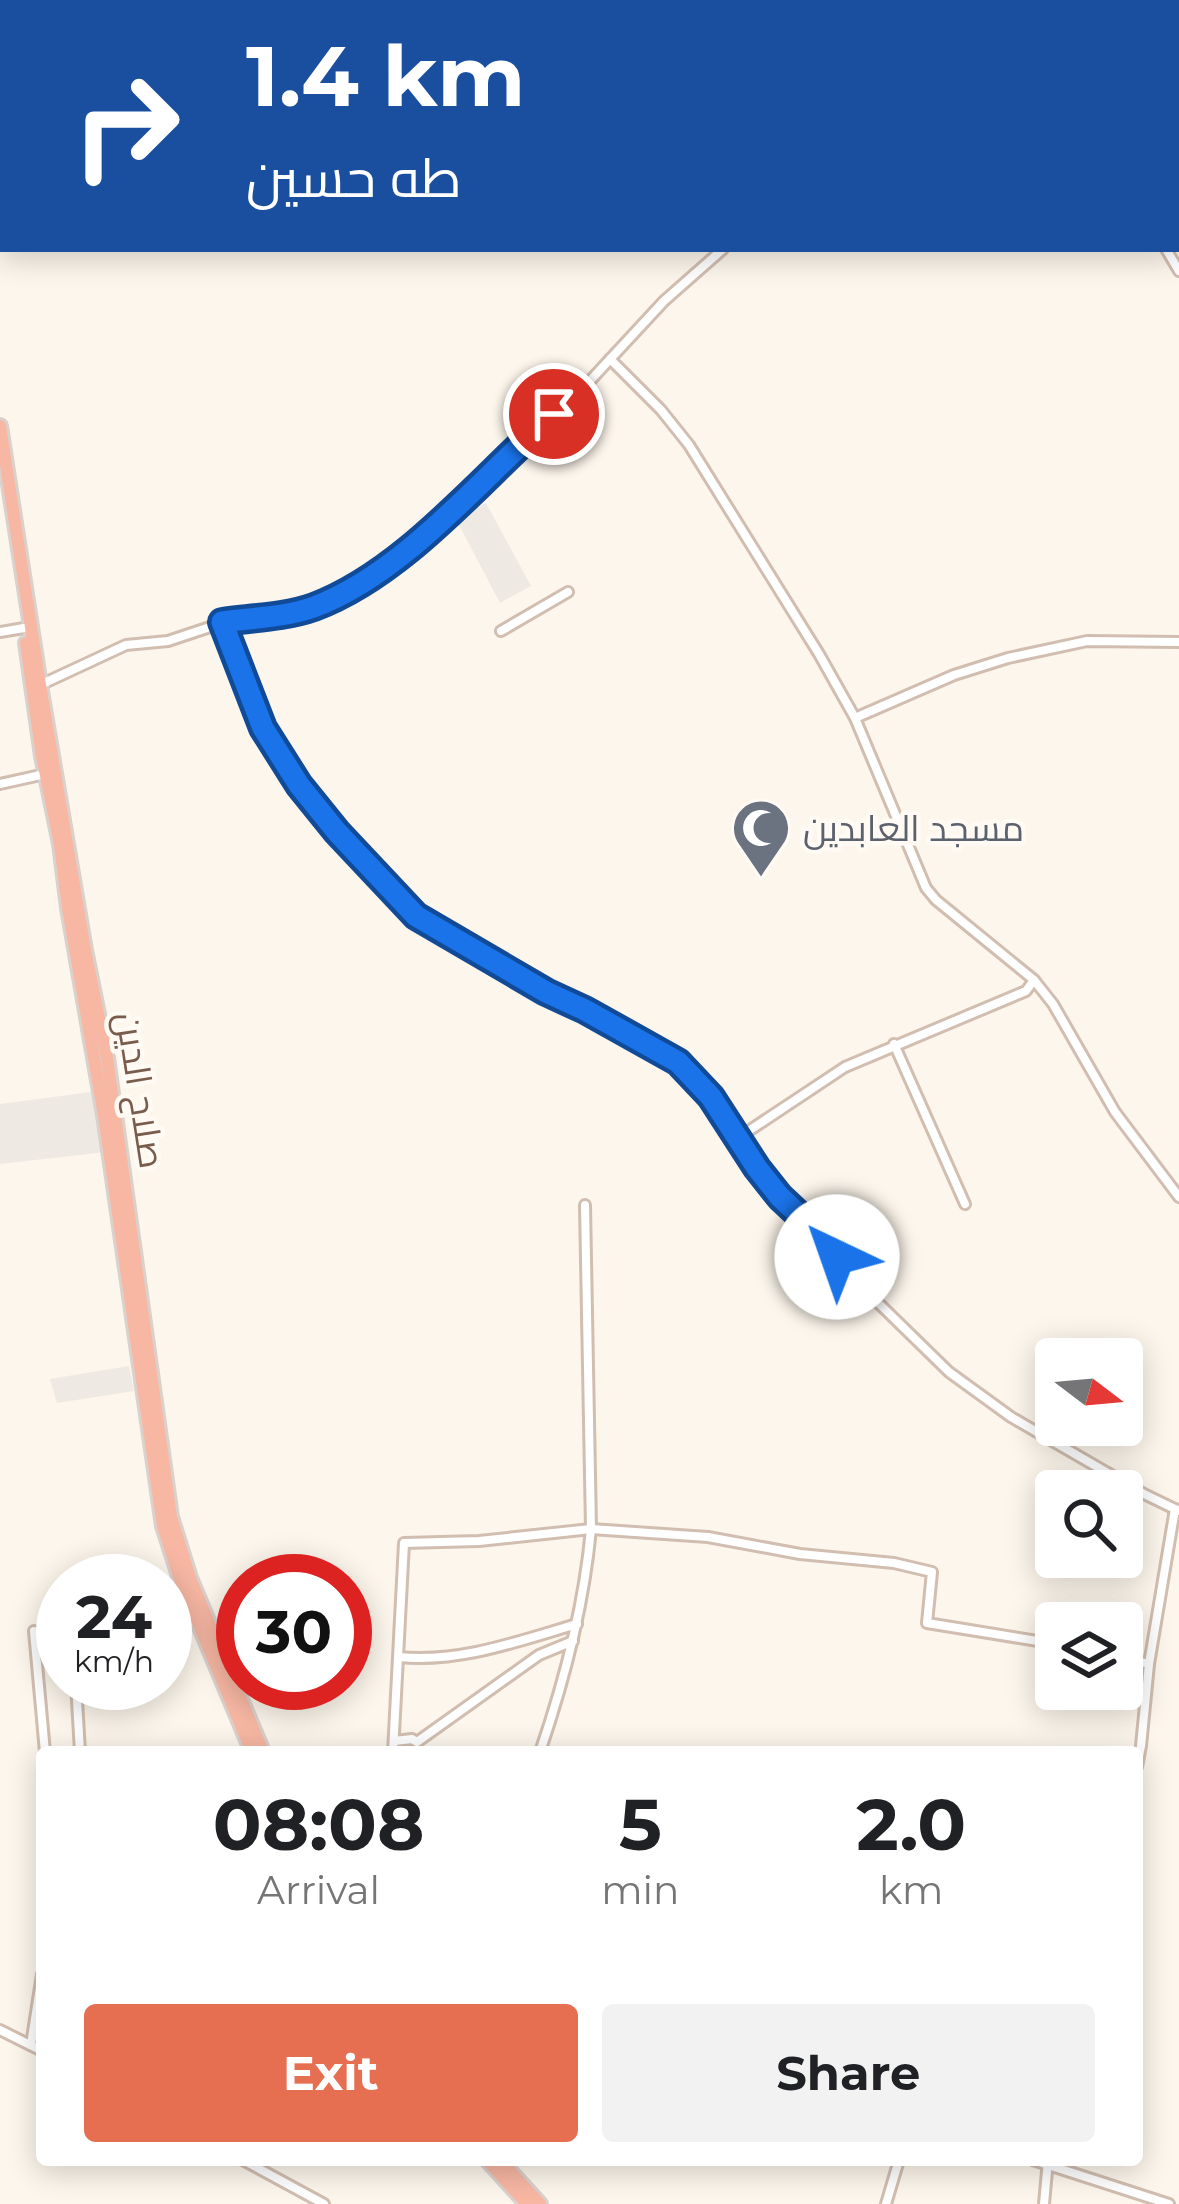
<!DOCTYPE html>
<html lang="en">
<head>
<meta charset="utf-8">
<style>
	body { margin:0; font-family:Montserrat,Cairo,sans-serif; background:#f2f2f2; color:#202124; height:100vh; display:flex; flex-direction:column; font-size:45px; white-space:nowrap }
	* { box-sizing:border-box; margin:0 }
	p { font-size:39px; color:#757577 }
	.icon { flex:none; width:66px; height:66px; fill:none; stroke:currentColor; stroke-width:2; stroke-linecap:round; stroke-linejoin:round }
	.map { position:relative; flex:1; overflow:hidden }
	.details { position:absolute; left:36px; top:1746px; width:1107px; height:420px; display:flex; flex-direction:column; background:#fff; border-radius:12px; box-shadow:0 6px 30px #0003 }
	.details>* { flex:none }
	.top-card { position:absolute; left:0px; top:0px; width:1179px; height:252px; box-shadow:0 6px 30px #0003; background:#1a4fa0; color:#fff; overflow:hidden }
	.needle { width:78px; rotate:106deg }
	.buttons { position:absolute; left:1035px; top:1338px; display:grid; gap:24px }
	.buttons a { display:grid; place-items:center; width:108px; height:108px; border-radius:12px; background:#fff; box-shadow:0 6px 30px #0003; font-size:60px }
	.speed { position:absolute; left:36px; top:1554px; display:flex; gap:24px; font-size:60px; font-weight:700; text-align:center }
	.speed>* { display:grid; place-content:center; width:156px; height:156px; border-radius:50%; background:#fff; box-shadow:0 6px 30px #0003; line-height:1 }
	.speed small { font-size:30px; font-weight:400 }
	.speed .limit { border:18px solid #d22; background:#fff; color:#111 }
	.pin { position:absolute; display:grid; place-items:center; width:102px; height:102px; color:#fff; margin:-51px; border:6px solid #fff; border-radius:50%; box-shadow:0 3px 12px #0007 }
	.me { position:absolute; width:132px; margin:-66px; rotate:318deg; stroke-linejoin:round; filter:drop-shadow(0 0 9px #0008) }
	.turn { display:flex; align-items:center; gap:42px; height:252px; padding:0 48px; font-size:54px }
	.turn .icon { width:156px; height:156px; stroke-width:2.5 }
	.turn b { display:block; font-size:84px; line-height:102px }
	.eta { display:flex; justify-content:space-evenly; align-items:center; height:204px; text-align:center }
	.eta b { font-size:72px; font-weight:700; line-height:84px }
	.primary-button { display:flex; gap:24px; margin-top:auto; padding:24px 48px }
	.primary-button a { flex:1; height:138px; border-radius:12px; background:#e76f51; color:#fff; font-size:48px; font-weight:700; line-height:138px; text-align:center }
	.primary-button a+a { background:#f2f2f2; color:#202124 }
	.map>svg:first-child { display:block }
	.industrial { fill:#efe9e4 }
	.lines { fill:none; stroke-linecap:round; stroke-linejoin:round }
	.minor-casing { stroke:#d1beb0; stroke-width:14 }
	.major-casing { stroke:#dad1cd; stroke-width:16 }
	.highway-casing { stroke:#dad1cd; stroke-width:18 }
	.minor { stroke:#fff; stroke-width:8 }
	.major { stroke:#fbd9a5; stroke-width:10 }
	.highway { stroke:#f7b7a3; stroke-width:12 }
	.route-casing { stroke:#114b97; stroke-width:30 }
	.route { stroke:#1a73e8; stroke-width:21 }
	.labels { text-anchor:middle; stroke-width:9; stroke-linejoin:round; paint-order:stroke }
	.worship-label { font-size:36px; fill:#5b616d; stroke:#fffaf3; text-anchor:start }
	.street-label { font-size:36px; fill:#7a5c4d; stroke:#fffaf3 }
</style>
</head>
<body>
<div class="map">
<svg width="1179" height="2204" viewBox="0 0 1179 2204">
	<rect width="100%" height="100%" fill="#fdf6ec"/>
	<g class="industrial">
		<path d="M486,503L531,586L500,603L456,519Z"/>
		<path d="M91,1092L106,1152L0,1164V1104Z"/>
		<path d="M129,1366L134,1391L57,1403L50,1379Z"/>
	</g>
	<g class="lines">
		<defs>
			<g id="minor">
				<path d="M1176,212L1179,211"/>
				<path d="M1166,249L1179,271"/>
				<path d="M610,359L661,410L689,445L819,654L855,718L926,888L936,900L1034,980L1053,1004L1115,1112L1179,1197"/>
				<path d="M222,623L263,727L299,785L337,832L416,917L546,992L585,1010L678,1062L711,1097L757,1168L780,1197L812,1227L862,1287L949,1372L1011,1417L1144,1494L1179,1511"/>
				<path d="M501,631L568,592"/>
				<path d="M0,632L24,628"/>
				<path d="M40,685L126,645L168,641L222,623L312,608L361,585L445,517L512,451L588,383L664,301L723,249"/>
				<path d="M855,718L954,675L1008,658L1087,641L1179,642"/>
				<path d="M0,784L45,774"/>
				<path d="M894,1044L965,1204"/>
				<path d="M738,1138L845,1067L1026,991L1034,980"/>
				<path d="M34,1631L45,1752"/>
				<path d="M399,1657C460,1663 519,1641 577,1624"/>
				<path d="M1122,1657L1149,1664"/>
				<path d="M76,1683L80,1752"/>
				<path d="M394,1741L412,1739L417,1742L539,1655L573,1641"/>
				<path d="M393,1752L404,1543L479,1541L591,1529L708,1537L800,1554L894,1563L932,1572L927,1623L1056,1644"/>
				<path d="M540,1752C565,1679 584,1606 591,1529L585,1205"/>
				<path d="M1137,1767L1141,1746L1149,1664L1175,1509"/>
				<path d="M0,2030L42,2051"/>
				<path d="M31,2045L42,1974"/>
				<path d="M243,2160L324,2204"/>
				<path d="M1033,2160L1169,2204"/>
				<path d="M886,2204L899,2160"/>
				<path d="M1044,2204L1048,2160"/>
			</g>
			<path id="major" d="M1176,19L1179,18"/>
			<g id="highway">
				<path d="M0,426L40,685L85,950L107,1058L171,1517L190,1578L263,1752"/>
				<path d="M26,643L42,756L60,844L68,908L104,1115L163,1526L180,1579L252,1752"/>
				<path d="M487,2160L527,2204"/>
				<path d="M500,2160L540,2204"/>
			</g>
		</defs>
		<use href="#minor" class="minor-casing"/>
		<use href="#major" class="major-casing"/>
		<use href="#highway" class="highway-casing"/>
		<use href="#minor" class="minor"/>
		<use href="#major" class="major"/>
		<use href="#highway" class="highway"/>
	</g>
	<g class="lines">
		<defs>
			<path id="route" d="M554,414C482,477 405,573 314,607C286,617 252,618 222,622L263,728L299,785L337,832L416,916L546,992L585,1010L678,1062L711,1097L757,1168L780,1197L812,1227L837,1257"/>
		</defs>
		<use href="#route" class="route-casing"/>
		<use href="#route" class="route"/>
	</g>
	<defs>
		<symbol id="mosque-pin" viewBox="-11 -11 22 30"><path d="M0 17L-7.5 6A9.5 9.5 0 1 1 7.5 6Z" fill="#6b7280" stroke="#fffaf3"/><path d="M3.5-4.9A6 6 0 1 0 3.5 4.9A5 5 0 1 1 3.5-4.9Z" fill="#fff"/></symbol>
	</defs>
	<g fill-rule="evenodd">
		<use href="#mosque-pin" x="728" y="795" width="66" height="90"/>
	</g>
	<g class="labels">
		<g class="worship-label">
			<text x="803" y="841">مسجد العابدين</text>
		</g>
		<g class="street-label">
			<text transform="translate(141 1090) rotate(81)" y="13">صلاح الدين</text>
		</g>
	</g>
</svg>
<div class="buttons">
<a><svg class="needle" viewBox="-14 -14 28 28"><path d="M0-13l5 13h-10z" fill="#e53935"/><path d="M0 13l5-13h-10z" fill="#757577"/></svg></a>
<a><svg class="icon" aria-label="search" viewBox="0 0 24 24"><circle cx="10" cy="10" r="6"/><path d="M15 15l6 6"/></svg></a>
<a><svg class="icon" aria-label="layers" viewBox="0 0 24 24"><path d="M12 4l9 5-9 5-9-5zM3 14l9 5 9-5"/></svg></a>
</div>
<div class="speed"><div>24<small>km/h</small></div><div class="limit">30</div></div>
<div class="pin" style="left:554px;top:414px;background:#d93025"><svg class="icon" aria-label="arrive" viewBox="0 0 24 24"><path d="M6 21V4h12l-3 4 3 4H6"/></svg></div>
<svg class="me" style="left:837px;top:1257px" viewBox="-20 -20 40 40"><circle r="19" fill="#fff"/><path d="M0-13L10 11 0 6-10 11z" fill="#1a73e8"/></svg>
<div class="top-card">
<div class="turn"><svg class="icon" aria-label="right" viewBox="0 0 24 24"><path d="M7 20v-9h11M14 6l5 5-5 5"/></svg><div><b>1.4 km</b>طه حسين</div></div>
</div>
<section class="details">
<div class="eta">
<div><b>08:08</b><p>Arrival</p></div>
<div><b>5</b><p>min</p></div>
<div><b>2.0</b><p>km</p></div>
</div>
<div class="primary-button"><a>Exit</a><a>Share</a></div>
</section>
</div>
</body>
</html>
